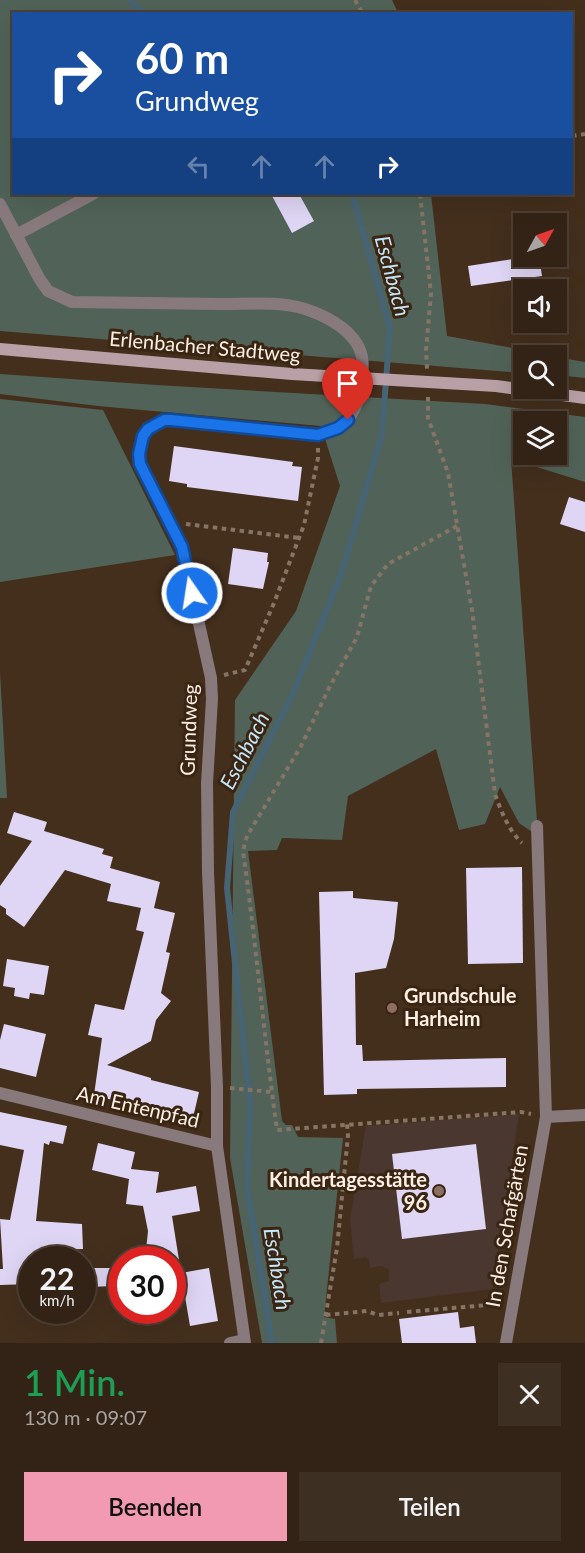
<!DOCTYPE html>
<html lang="de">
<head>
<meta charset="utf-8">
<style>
	body { margin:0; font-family:Lato,sans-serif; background:#3e2f23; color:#f1f3f6; height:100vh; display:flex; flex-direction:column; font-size:22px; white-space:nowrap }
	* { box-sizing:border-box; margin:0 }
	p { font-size:20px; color:#a9a4a1 }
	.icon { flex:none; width:33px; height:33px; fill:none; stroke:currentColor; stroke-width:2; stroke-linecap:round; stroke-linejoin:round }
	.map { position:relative; height:1343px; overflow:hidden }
	.sheet { display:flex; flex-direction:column; background:#332316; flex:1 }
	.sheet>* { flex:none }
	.hud { position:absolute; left:12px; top:12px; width:561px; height:183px; border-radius:0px; box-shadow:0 6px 24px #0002,0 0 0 2px #4e4035; background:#1a4fa0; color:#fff; overflow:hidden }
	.needle { width:39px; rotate:50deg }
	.tools { position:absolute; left:513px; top:213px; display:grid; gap:12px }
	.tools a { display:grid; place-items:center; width:54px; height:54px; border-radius:0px; background:#332316; box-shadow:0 6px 24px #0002,0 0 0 2px #4e4035; font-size:30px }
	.speed { position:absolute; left:18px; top:1246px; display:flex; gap:12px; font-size:30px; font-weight:700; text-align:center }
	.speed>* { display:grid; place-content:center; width:78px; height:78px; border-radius:50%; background:#332316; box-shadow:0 6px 24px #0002,0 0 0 2px #4e4035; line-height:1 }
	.speed small { font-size:15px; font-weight:400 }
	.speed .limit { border:9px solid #d22; background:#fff; color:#111 }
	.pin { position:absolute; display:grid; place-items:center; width:51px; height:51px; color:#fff; margin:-62px -26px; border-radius:50% 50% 50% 0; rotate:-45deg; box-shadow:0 0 6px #0007 }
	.pin .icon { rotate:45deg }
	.me { position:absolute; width:66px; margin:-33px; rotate:347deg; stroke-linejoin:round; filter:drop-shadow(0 0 4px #0008) }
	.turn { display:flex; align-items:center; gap:21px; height:126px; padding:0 24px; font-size:27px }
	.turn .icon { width:78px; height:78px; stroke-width:2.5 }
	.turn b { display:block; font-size:42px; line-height:51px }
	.lanes { display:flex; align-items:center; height:57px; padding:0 24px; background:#0003; justify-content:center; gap:30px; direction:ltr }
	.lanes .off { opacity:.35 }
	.round { display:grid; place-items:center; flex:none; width:63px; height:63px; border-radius:0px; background:#3e2f23 }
	.overview { display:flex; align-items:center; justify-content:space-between; height:102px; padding:0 24px }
	h1 { font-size:36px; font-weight:600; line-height:45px; color:#1e9e55 }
	.button { display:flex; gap:12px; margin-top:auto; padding:12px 24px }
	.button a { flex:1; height:69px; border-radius:0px; background:#f19ab2; color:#111; font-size:24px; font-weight:600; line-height:69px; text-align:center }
	.button a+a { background:#3e2f23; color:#f1f3f6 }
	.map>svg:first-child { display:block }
	.commercial { fill:#4a372f }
	.green { fill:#516358; fill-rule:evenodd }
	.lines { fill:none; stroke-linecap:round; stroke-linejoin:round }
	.stream { stroke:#476474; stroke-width:6 }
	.building { fill:#dfd5f4 }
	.path { stroke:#867464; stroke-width:4; stroke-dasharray:4.5 4.5; stroke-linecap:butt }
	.lane { stroke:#88797d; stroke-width:12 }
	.street { stroke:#88797d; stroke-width:12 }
	.secondary { stroke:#b8a0a6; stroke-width:12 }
	.route-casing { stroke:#114b97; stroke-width:15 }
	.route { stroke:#1a73e8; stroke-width:10 }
	.education-dot { fill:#8d6e63; stroke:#3a2513; stroke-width:2 }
	.labels { text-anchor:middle; stroke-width:6; stroke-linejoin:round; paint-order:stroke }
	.street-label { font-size:20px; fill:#fdefe4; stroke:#3a2513 }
	.poi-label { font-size:20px; font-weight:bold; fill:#fdefe4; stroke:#3a2513; text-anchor:start }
	.water-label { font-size:21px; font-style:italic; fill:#c4e6f8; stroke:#3a2513 }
</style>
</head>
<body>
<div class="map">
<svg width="585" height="1343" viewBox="0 0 585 1343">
	<rect width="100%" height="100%" fill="#442f1d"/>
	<path class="commercial" d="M519,1114L492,1289L381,1303L379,1284L389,1281V1270L381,1266L370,1268L369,1260L366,1257L354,1259L350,1219L366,1126Z"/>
	<g class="green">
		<path d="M0,0H392L398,13L14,14V194H431L447,336L550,355L524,356L523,373L0,331Z"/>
		<path d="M556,357L585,362V378L557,375Z"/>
		<path d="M0,374L156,385L485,404L585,417V482L511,459L538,836L519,823L500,787L485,824L459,830L436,749L348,796L342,840L282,838L277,850L248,851L282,1121L286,1125H292L298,1137L343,1138L324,1317L335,1319L337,1343H262L230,1158L235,700L296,611L340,486L321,426L98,406L0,394ZM524,422H556V454H524Z"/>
		<path d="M0,399L103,410L175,555L0,582Z"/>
		<path d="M0,672L7,798H0Z"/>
	</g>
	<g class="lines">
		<g class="stream">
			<path d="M130,0L144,14"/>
			<path d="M272,1343L247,1187L250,1103L227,888L233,812L292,696L341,575L382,434L390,328L352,194"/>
		</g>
	</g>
	<g class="building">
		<path d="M271,194H299L314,221L292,233Z"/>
		<path d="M533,256H539L542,276L471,286L468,266Z"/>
		<path d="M174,446L293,462L292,466L302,467L298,501L187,487V484L169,481Z"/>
		<path d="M569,497L585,502V532L560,524Z"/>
		<path d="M233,548L268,553L267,562H269L263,589L228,584Z"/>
		<path d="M14,812L47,822L44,831L104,849L102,854L113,857L110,868L160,882L154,908L175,913L166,952L170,953L161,993L171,1001L156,1020L151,1041L107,1065L151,1078V1080L199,1092L192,1122L94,1095L102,1038L88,1035L95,1004L124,1010L144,932L136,930L141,908L107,901L111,884L65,870L24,927L6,914V909L0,905V886L32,841L7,833Z"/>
		<path d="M522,867L523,963L468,964L466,868Z"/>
		<path d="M353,891V898L398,902L394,939L386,968L355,973L356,1045H362L363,1061L506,1058V1087L357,1089V1094L324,1095L319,892Z"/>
		<path d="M7,959L49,966L44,995L30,993L29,999L14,996L15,988L3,986Z"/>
		<path d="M4,1024L46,1034L36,1077L0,1068V1040Z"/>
		<path d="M0,1112L67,1126L63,1144L50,1141L49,1145L44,1143L36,1221L82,1224L83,1249L38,1250V1260H32V1284L0,1285V1269H3L0,1219L10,1220L24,1150L0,1145Z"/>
		<path d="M98,1143L135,1152L131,1169L159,1172L156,1193L196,1186L200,1211L172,1216L179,1260H145L148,1231L143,1206L126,1204L129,1179L92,1170Z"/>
		<path d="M476,1144L486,1229L402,1239L392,1154Z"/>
		<path d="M85,1268H118V1286L85,1287Z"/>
		<path d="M209,1268L218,1321L190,1326L181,1273Z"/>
		<path d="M458,1312L460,1328L474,1326L476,1343H402L399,1319Z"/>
	</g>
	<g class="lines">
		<g class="path">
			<path d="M355,0L363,14"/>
			<path d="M572,136L585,134"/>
			<path d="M420,194L431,294L426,350L427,369"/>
			<path d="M428,397V418L448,473L472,610L495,794C501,811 509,831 522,843"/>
			<path d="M186,524L299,538"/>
			<path d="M457,526L388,564L371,586L357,637L329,688L301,746L247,836L243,851C256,944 264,1037 277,1130L521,1112L531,1114"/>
			<path d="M224,675L245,670L274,603L304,525L318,458V448"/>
			<path d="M230,1088L271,1092"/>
			<path d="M407,1312L499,1304"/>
			<path d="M326,1315L367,1311L378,1315L399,1313"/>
			<path d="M321,1343L337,1248L348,1135L347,1124"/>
		</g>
		<g class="lane">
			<path d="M0,204L39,278L48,291L72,302C123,303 173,303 223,304C250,304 280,301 305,309C324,315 347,327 357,344C364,355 363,367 362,380C359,410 349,427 318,435"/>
			<path d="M16,235L93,194"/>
		</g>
		<g class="street">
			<path d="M0,1093L217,1146"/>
			<path d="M546,1117L585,1115"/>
			<path d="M230,1343L244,1340"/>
			<path d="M245,1343L217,1146V1087L208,872L207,783L212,699L211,678L182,547L140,464C137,443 144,428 164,420L318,435"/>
			<path d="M506,1343L546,1117L537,826"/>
		</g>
		<path class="secondary" d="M0,349L292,374L496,386L585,398"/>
	</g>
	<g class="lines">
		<defs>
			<path id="route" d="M192,593L182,547L140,464L139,454L143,436L148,429L164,420H171L318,435L338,428L348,420"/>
		</defs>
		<use href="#route" class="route-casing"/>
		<use href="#route" class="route"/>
	</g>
	<g class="education-dot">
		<circle cx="392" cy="1008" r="6"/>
		<circle cx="439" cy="1191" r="6"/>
	</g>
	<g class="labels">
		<g class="street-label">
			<text transform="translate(205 347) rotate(5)" y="7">Erlenbacher Stadtweg</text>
			<text transform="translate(189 730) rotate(-88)" y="7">Grundweg</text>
			<text transform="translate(138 1107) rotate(13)" y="7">Am Entenpfad</text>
			<text transform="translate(507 1226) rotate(-80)" y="7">In den Schafgärten</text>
		</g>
		<g class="poi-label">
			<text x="404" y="1003">Grundschule<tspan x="404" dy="23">Harheim</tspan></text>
			<text x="427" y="1187" text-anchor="end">Kindertagesstätte<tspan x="427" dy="23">96</tspan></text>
		</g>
		<g class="water-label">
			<text transform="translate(392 276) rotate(75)" y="7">Eschbach</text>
			<text transform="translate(245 751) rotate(-63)" y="7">Eschbach</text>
			<text transform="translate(277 1269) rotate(81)" y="7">Eschbach</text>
		</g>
	</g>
</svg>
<div class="tools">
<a><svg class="needle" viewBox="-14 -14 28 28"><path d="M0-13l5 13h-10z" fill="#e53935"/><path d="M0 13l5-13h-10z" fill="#a9a4a1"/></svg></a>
<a><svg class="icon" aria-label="sound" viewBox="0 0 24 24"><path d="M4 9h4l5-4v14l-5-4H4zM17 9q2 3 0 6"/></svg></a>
<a><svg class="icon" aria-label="search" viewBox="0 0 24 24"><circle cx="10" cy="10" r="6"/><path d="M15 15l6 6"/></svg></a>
<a><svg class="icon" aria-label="layers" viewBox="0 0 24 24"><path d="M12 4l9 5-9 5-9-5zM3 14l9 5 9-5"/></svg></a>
</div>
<div class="speed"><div>22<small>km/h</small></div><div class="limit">30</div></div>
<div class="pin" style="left:348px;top:420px;background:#d93025"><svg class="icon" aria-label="arrive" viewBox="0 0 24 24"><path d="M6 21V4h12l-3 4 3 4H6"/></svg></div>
<svg class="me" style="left:192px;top:593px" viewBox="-20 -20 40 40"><circle r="17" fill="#1a73e8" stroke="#fff" stroke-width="3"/><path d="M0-11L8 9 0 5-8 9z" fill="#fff"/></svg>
<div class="hud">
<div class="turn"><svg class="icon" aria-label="right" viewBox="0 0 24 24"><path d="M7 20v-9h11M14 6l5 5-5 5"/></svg><div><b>60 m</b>Grundweg</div></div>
<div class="lanes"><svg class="icon off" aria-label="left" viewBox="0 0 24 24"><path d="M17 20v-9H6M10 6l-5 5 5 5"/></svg><svg class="icon off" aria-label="ahead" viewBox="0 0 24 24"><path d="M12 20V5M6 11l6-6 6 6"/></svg><svg class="icon off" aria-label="ahead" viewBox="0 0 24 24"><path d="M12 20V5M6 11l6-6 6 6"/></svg><svg class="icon" aria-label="right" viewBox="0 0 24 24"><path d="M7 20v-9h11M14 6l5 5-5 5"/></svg></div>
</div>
</div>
<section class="sheet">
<div class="overview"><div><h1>1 Min.</h1><p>130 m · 09:07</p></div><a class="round"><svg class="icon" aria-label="close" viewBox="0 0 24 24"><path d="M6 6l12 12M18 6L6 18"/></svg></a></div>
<div class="button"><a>Beenden</a><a>Teilen</a></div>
</section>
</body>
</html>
